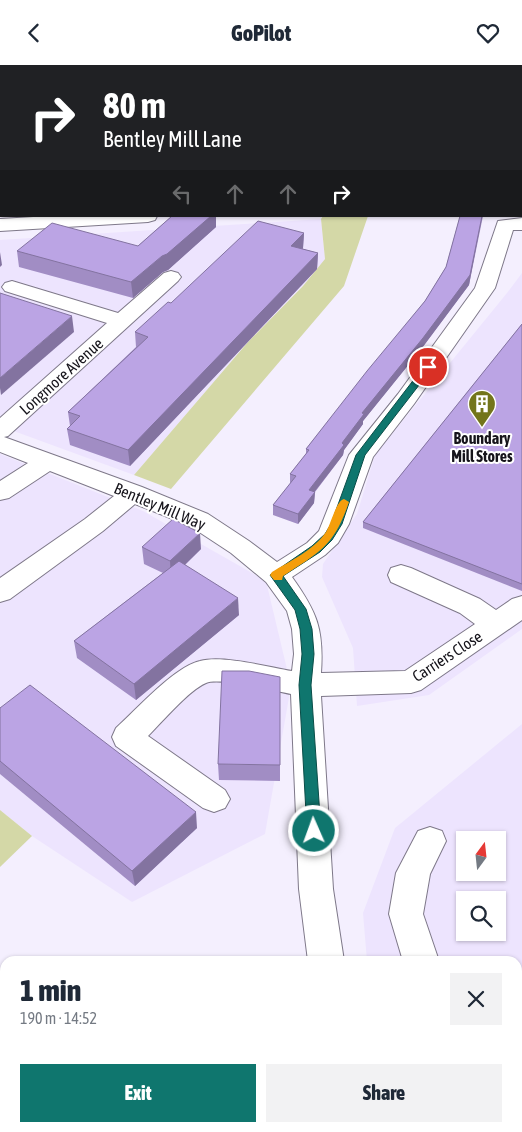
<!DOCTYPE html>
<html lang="en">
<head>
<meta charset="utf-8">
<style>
	body { margin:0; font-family:"Asap Condensed",sans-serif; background:#f2f2f3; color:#1f2937; height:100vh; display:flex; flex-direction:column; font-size:19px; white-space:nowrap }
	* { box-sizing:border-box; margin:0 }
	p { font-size:16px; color:#747a83 }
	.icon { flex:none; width:28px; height:28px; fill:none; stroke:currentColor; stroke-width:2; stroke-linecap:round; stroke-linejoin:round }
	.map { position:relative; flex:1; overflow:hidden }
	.details { position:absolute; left:0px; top:891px; width:522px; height:176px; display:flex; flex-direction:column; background:#fff; border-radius:15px 15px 0 0; box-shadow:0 1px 4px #0004 }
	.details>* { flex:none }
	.top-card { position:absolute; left:0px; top:0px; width:522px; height:152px; box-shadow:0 1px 4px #0004; background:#202124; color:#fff; overflow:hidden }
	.needle { width:32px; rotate:15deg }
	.tools { position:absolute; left:456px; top:766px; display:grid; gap:10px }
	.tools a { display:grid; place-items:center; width:50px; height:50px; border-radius:0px; background:#fff; box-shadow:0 1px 4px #0004; font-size:25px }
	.pin { position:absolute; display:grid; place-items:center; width:42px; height:42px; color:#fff; margin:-21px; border:2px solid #fff; border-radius:50%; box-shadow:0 1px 5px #0007 }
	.me { position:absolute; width:55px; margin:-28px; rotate:358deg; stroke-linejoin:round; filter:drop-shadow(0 0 4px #0008) }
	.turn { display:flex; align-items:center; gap:18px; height:105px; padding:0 20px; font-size:22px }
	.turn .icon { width:65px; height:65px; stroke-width:2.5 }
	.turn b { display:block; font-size:35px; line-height:42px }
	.lanes { display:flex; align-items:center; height:48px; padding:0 20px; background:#0003; justify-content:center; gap:25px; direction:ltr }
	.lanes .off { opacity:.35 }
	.round { display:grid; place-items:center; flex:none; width:52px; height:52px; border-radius:0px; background:#f2f2f3 }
	.headline { display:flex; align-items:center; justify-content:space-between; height:85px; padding:0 20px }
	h1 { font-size:30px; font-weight:800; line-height:38px }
	.button { display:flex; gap:10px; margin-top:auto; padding:10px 20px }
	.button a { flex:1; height:58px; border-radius:0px; background:#0f766e; color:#fff; font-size:20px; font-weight:800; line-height:58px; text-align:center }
	.button a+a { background:#f2f2f3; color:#1f2937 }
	header { display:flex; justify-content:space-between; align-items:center; height:65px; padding:0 20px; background:#fff; font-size:22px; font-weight:800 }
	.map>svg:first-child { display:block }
	.built { fill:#ede4fe; fill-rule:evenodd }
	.green { fill:#d4d8a7 }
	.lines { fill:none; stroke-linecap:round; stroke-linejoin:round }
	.minor-casing { stroke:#7e7889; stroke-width:2 }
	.major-casing { stroke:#7e7889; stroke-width:2 }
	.highway-casing { stroke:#7e7889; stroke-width:2 }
	.minor { fill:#fff; fill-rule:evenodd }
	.major { fill:#fff; fill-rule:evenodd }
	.highway { fill:#fff; fill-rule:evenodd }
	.wall { fill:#a18dc4 }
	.shaded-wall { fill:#8373a0 }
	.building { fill:#bba4e4; stroke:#8373a0 }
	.route { fill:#0f766e; stroke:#0a4d48 }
	.slow { fill:#f59e0b }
	.labels { text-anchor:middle; stroke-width:4; stroke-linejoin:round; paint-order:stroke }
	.street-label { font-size:16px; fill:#16141b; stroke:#fff }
	.poi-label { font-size:16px; font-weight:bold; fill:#16141b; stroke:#fff }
</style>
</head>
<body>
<header><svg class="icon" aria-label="back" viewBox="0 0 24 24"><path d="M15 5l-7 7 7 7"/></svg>GoPilot<svg class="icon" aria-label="heart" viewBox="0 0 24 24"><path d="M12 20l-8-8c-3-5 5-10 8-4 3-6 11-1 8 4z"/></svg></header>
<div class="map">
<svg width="522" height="1067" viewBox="0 0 522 1067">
	<rect width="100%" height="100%" fill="#f4effe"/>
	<g class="built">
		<path d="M321,154L325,194L303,221L248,277L134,410L0,361V175Z"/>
		<path d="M522,208V564L429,630L357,641L353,583L322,512L323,499L357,449L375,390L507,228Z"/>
		<path d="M0,389L143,446L266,516L291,621L265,769L132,837L32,771L0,745Z"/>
		<path d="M522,659V1067H413L411,1063L518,1062V896H367L363,848L395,763ZM465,775H498V808H465ZM465,835H498V868H465Z"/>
	</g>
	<g class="green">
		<path d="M323,151H368L344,221L171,424L134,410L248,277L303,221L325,194L321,154Z"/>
		<path d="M0,745L32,771L0,802Z"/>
	</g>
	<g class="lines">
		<defs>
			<g id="minor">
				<path d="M30,0H52L53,1H31Z"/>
				<rect x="521" y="44" width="1" height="10"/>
				<rect x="0" y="59" width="1" height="10"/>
				<path d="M522,153V165H513L495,223L414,339L373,392L349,459L338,478L325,490L292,512C317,547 324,564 321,608L405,606L475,559L460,548L391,517L388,510L391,503L401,500L411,503L480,534L496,545L512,534L522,531V555L421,625L411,628L321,631L333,824L344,896H308L299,824L291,629C274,626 220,612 206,618C189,625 162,657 148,671L225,725L230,734L225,743L214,747L203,743L116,681L112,672L116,663C136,645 174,602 200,596C223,590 268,602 292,606L294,589L292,564L287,546L266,517L231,488L190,461L135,439L103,466L10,534L0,537V513L85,454L114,431L50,406L9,433L0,435V416L28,398L0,387V353L107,258L5,226L2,222L5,218L12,216L118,248L164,208L171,206L178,208L181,212L178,216L8,371L4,372L142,422L208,449L249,476L277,497L307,478L319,466L349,390L398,329L475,223L498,156Z"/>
				<path d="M430,762L442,766L446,776L430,809L423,849L439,896H403L389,849L396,808L418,766Z"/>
				<path d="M329,1062H369L370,1067H330Z"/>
				<path d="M456,1062H495L497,1067H457Z"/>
			</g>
			<g id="major">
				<path d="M0,0H11L12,1H1L0,6Z"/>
				<rect x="521" y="15" width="1" height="10"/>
			</g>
			<g id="highway">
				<rect x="521" y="109" width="1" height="10"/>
				<path d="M0,122L1,123V134H0Z"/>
				<path d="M50,151H157L155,155L148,157L0,166V154Z"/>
			</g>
		</defs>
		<use href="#minor" class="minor-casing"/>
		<use href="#major" class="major-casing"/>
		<use href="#highway" class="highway-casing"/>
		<use href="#minor" class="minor"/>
		<use href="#major" class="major"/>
		<use href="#highway" class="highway"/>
	</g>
	<g class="wall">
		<path d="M131,0H328L327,1H131Z"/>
		<path d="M334,0H468L469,1H351Z"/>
		<path d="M172,151H216V162L168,205L163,207L133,233L19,202L17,186L138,181Z"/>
		<path d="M460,151H483L469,220L422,283L363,356V359L344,385L343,390L315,427L314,438L298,459L273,450V440L290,419V409L306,389V384L425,236L446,202Z"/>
		<path d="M304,168L303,183V184L318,188L317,204L130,401L70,380L67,364L70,361L68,347L136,282L135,267L171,238Z"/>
		<path d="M522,259V526L363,463V457Z"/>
		<path d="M142,482L201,484L185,500L239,550L136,635L77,593L74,576L163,508L144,499Z"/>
		<path d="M0,643L197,763L135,821L0,709Z"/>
		<path d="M218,699L280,700V716L219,715Z"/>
	</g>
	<g class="shaded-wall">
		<path d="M211,151H216V162L168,205L163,207L133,233L131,217Z"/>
		<path d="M482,151L469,220L422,283L363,356V359L344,385L343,390L308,435L309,425L362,348Z"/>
		<path d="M304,168L303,183L290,196L291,181Z"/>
		<path d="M0,187L2,200L0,202Z"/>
		<path d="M318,188L317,204L130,401L128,385Z"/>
		<path d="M72,251L74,267L1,330L0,323V313Z"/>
		<path d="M315,427L314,438L298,459V449Z"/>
		<path d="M200,468L201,484L171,513L170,496Z"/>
		<path d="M238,533L239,550L136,635L134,619Z"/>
		<path d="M196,747L197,763L135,821L132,806Z"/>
	</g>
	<g class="building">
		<path d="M152,0H322L321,1H166Z"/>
		<path d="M359,0H468L469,1H361Z"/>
		<path d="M521,54L522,55V67H521Z"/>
		<path d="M172,151H211L167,189L162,191L131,217L17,186L52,158L138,181Z"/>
		<path d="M460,151H482L470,210L423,273L362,348L364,349L342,378L344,380L309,425L315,427L298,449L273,440L296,411L290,409L309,385L306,384L367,306L425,236L446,202Z"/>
		<path d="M258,156L304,168L291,181L318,188L128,385L67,364L80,351L68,347L148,272L135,267L168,237L171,238Z"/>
		<path d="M0,228L72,251L0,313Z"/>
		<path d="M522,259V519L363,457Z"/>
		<path d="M173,454L200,468L170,496L142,482Z"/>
		<path d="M179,496L238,533L134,619L74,576Z"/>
		<path d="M222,606H249L280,612V700L218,699Z"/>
		<path d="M30,620L196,747L132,806L0,696V643Z"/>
		<rect x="209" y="1062" width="78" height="5"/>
	</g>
	<path class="route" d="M428,299L433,302L365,390L342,459L332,475L320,487L283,511L306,544L312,564L314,589L311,620L321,766L319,770L314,772L309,770L307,766L299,620L302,589L300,564L295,545L270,510L312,481L325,469L331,459L356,390L425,300Z"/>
	<path class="slow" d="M344,434L349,437C334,481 320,487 283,511L282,515H274L270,510L272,507C290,496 314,485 326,467C331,459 336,436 344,434Z"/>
	<defs>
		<symbol id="building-pin" viewBox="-11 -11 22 30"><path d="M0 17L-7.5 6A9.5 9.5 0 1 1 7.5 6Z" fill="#73751b" stroke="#fff"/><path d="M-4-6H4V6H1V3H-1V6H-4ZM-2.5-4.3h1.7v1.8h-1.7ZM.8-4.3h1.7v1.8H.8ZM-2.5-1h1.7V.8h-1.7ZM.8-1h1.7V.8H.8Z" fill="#fff"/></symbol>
	</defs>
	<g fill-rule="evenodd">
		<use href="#building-pin" x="466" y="323" width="32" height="43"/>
	</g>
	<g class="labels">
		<g class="street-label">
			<text transform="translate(61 311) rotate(-42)" y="6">Longmore Avenue</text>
			<text transform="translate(160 441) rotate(23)" y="6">Bentley Mill Way</text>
			<text transform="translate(447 591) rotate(-33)" y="6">Carriers Close</text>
		</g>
		<g class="poi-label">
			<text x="482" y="379">Boundary<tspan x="482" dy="18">Mill Stores</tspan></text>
		</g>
	</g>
</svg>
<div class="tools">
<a><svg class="needle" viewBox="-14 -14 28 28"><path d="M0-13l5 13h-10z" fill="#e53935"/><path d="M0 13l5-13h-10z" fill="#747a83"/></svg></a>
<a><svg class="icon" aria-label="search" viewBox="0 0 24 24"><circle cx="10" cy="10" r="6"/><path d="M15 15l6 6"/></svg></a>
</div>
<div class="pin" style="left:428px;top:302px;background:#d93025"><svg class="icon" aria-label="arrive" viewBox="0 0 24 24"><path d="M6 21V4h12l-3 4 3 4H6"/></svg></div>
<svg class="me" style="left:314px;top:766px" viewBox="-20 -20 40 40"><circle r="17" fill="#0f766e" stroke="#fff" stroke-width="3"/><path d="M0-11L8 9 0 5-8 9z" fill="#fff"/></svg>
<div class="top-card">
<div class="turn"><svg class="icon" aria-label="right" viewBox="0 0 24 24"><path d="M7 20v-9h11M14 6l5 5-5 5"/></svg><div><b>80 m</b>Bentley Mill Lane</div></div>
<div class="lanes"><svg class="icon off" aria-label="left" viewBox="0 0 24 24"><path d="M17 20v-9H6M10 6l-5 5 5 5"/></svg><svg class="icon off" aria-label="ahead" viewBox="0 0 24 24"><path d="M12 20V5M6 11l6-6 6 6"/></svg><svg class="icon off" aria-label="ahead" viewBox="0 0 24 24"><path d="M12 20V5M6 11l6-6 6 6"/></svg><svg class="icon" aria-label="right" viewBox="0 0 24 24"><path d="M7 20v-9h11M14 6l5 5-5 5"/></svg></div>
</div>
<section class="details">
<div class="headline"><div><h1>1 min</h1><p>190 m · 14:52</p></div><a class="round"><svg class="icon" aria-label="close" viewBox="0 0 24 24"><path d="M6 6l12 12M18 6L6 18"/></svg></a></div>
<div class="button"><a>Exit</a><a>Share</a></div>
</section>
</div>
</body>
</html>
